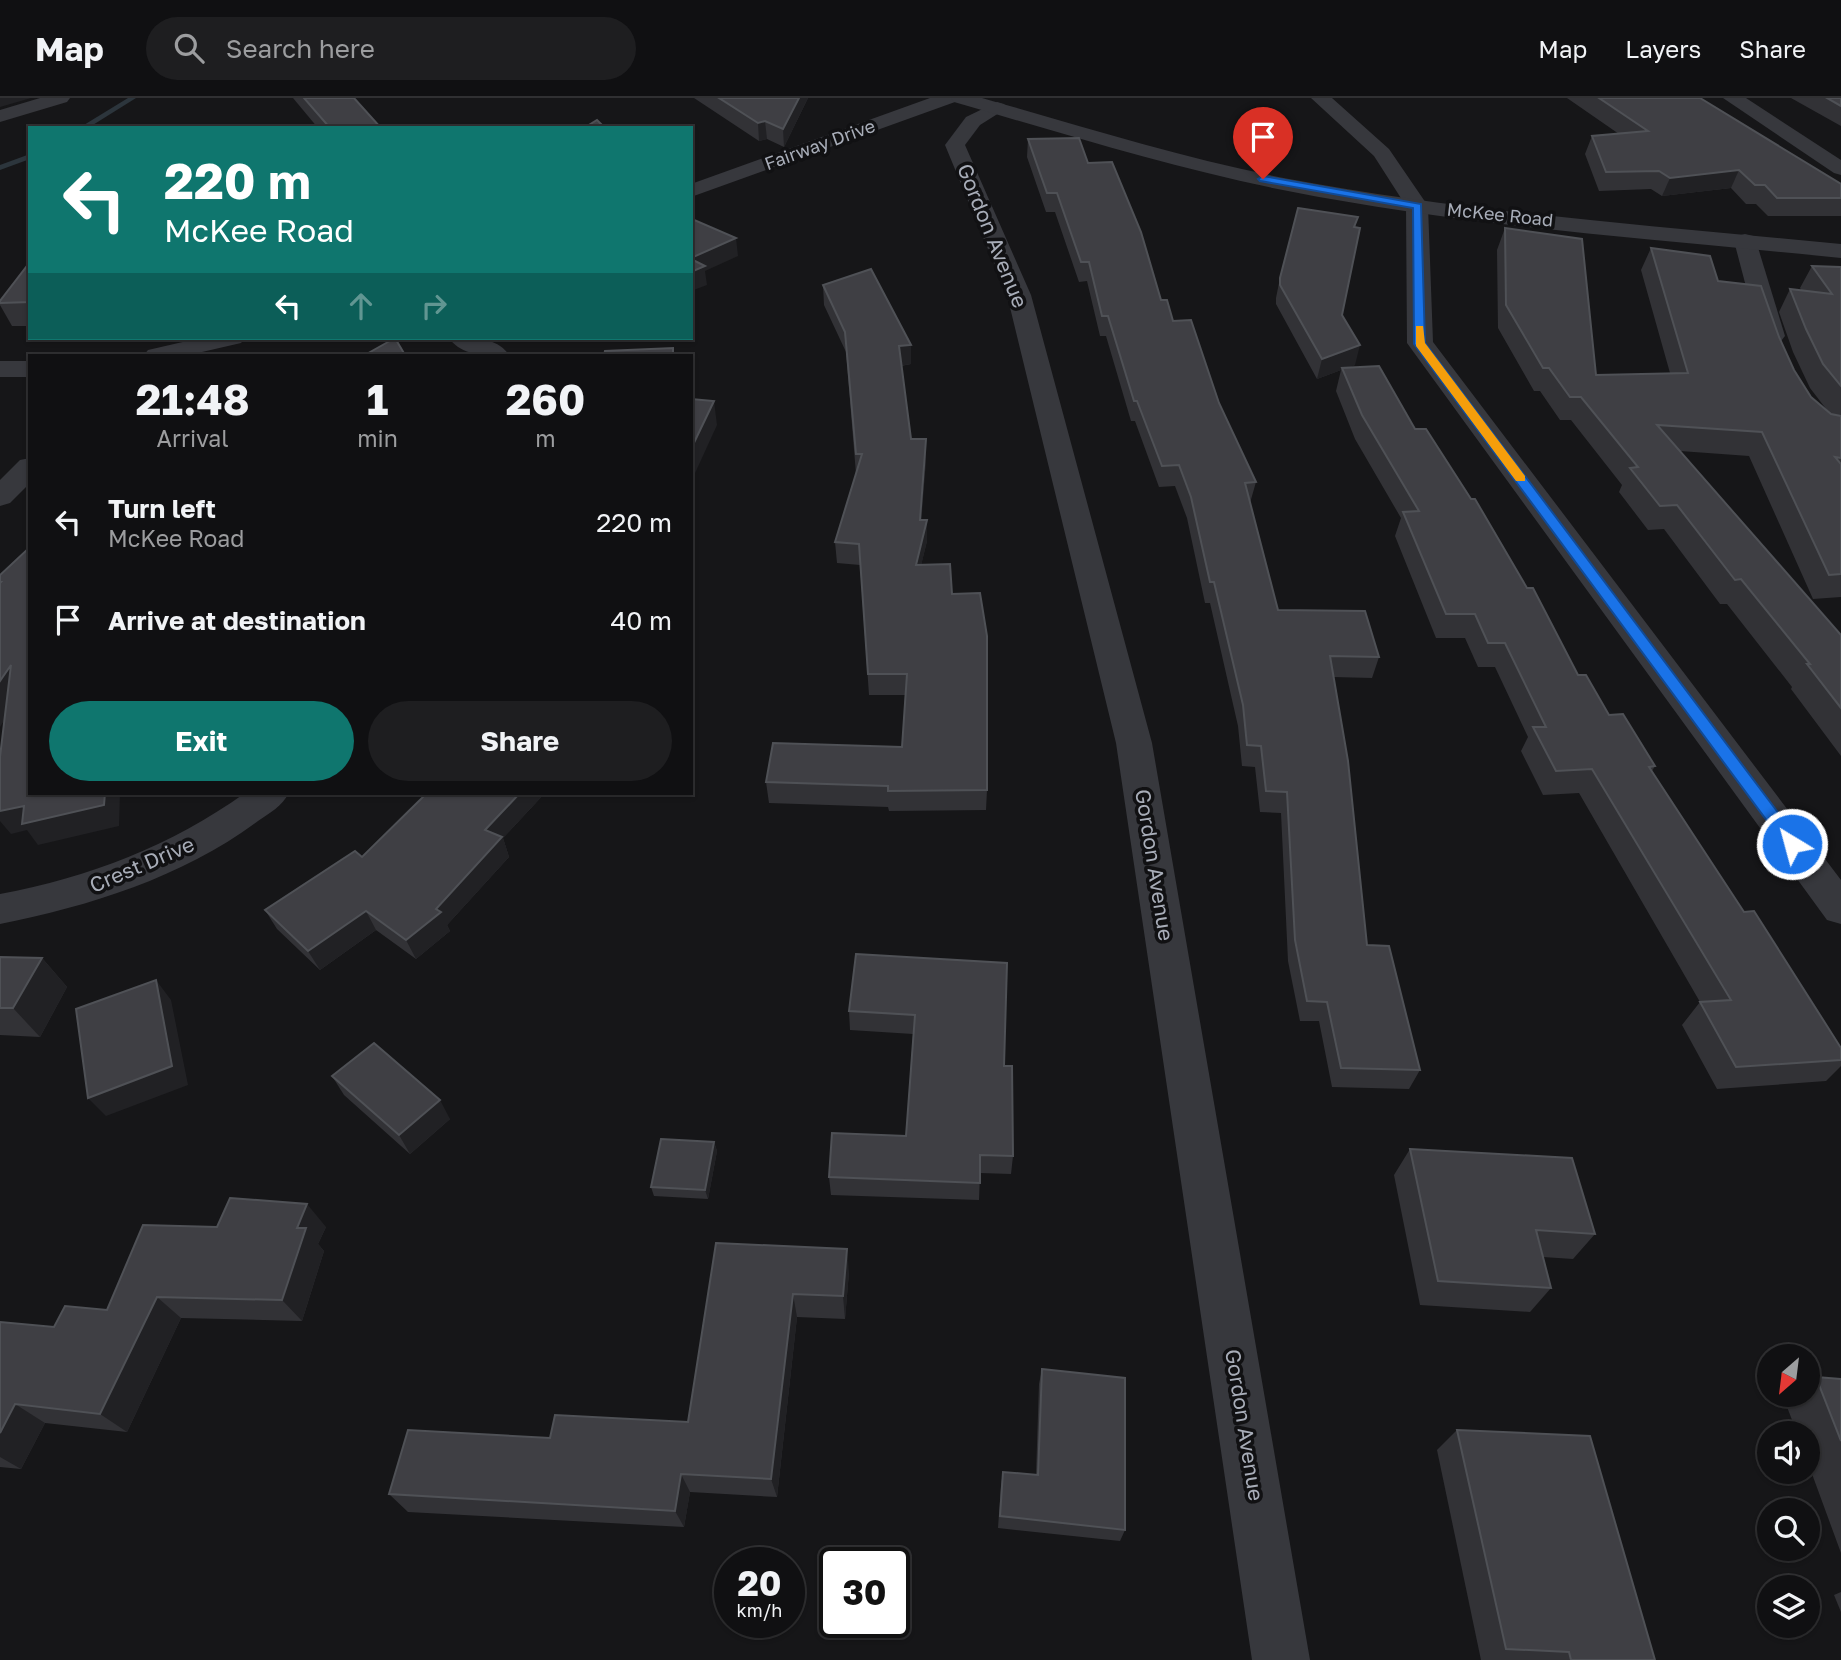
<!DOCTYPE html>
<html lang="en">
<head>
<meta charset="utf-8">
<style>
	body { margin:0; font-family:"Golos Text",sans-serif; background:#1e1e20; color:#f1f3f6; height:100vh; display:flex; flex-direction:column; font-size:26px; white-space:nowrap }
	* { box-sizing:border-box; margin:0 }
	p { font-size:23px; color:#9c9d9f }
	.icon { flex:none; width:38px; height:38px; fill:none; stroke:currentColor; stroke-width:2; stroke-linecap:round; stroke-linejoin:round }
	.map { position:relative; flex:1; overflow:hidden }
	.details { position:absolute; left:28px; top:256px; width:665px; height:441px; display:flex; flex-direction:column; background:#101012; border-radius:0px; box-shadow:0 2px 5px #0004,0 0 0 2px #303032 }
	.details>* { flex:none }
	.top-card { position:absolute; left:28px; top:28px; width:665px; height:214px; border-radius:0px; box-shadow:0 2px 5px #0004,0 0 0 2px #303032; background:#0f766e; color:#fff; overflow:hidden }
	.needle { width:46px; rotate:208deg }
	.tools { position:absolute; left:1757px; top:1246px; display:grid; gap:14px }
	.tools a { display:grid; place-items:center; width:63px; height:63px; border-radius:50%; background:#101012; box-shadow:0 2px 5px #0004,0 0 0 2px #303032; font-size:35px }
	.speed { position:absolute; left:714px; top:1449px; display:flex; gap:14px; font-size:35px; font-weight:700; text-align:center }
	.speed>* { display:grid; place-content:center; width:91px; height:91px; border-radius:50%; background:#101012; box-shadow:0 2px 5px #0004,0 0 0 2px #303032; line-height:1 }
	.speed small { font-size:18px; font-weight:400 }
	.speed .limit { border:4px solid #111; border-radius:10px; background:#fff; color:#111 }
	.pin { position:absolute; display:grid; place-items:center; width:60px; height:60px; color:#fff; margin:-72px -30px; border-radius:50% 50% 50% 0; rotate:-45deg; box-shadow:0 0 7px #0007 }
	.pin .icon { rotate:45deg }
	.me { position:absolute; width:77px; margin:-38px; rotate:323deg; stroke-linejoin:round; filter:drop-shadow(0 0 5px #0008) }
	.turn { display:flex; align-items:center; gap:24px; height:147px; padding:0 21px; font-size:32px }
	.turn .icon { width:91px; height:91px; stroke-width:2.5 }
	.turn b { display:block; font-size:49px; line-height:60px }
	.lanes { display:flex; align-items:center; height:66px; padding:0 21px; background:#0003; justify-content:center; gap:35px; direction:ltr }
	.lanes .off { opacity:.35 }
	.eta { display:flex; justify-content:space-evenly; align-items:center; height:119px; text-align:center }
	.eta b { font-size:42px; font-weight:700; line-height:49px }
	.button { display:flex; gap:14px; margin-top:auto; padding:14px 21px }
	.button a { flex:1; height:80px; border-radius:42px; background:#0f766e; color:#fff; font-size:28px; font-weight:700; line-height:80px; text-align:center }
	.button a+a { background:#1e1e20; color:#f1f3f6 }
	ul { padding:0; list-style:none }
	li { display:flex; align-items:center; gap:21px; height:98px; padding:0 21px }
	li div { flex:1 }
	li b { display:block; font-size:26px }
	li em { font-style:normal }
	header { display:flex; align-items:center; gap:42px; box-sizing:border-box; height:98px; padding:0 35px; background:#101012; border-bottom:2px solid #303032 }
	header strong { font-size:33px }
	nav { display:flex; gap:38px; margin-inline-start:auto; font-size:24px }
	.search { width:490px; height:63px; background:#1e1e20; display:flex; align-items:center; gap:18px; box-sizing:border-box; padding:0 24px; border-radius:38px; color:#9c9d9f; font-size:26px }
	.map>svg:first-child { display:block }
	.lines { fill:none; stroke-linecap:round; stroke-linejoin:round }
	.stream { fill:#2c353c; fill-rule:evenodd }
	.minor { fill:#37383d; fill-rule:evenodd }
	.tertiary { fill:#37383d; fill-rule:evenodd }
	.wall { fill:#323236 }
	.shaded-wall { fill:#212124 }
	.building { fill:#3f3f44; stroke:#4f5156; stroke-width:2 }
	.route { fill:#1a73e8; stroke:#114b97; stroke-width:2 }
	.slow { fill:#f59e0b }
	.labels { text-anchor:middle; stroke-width:7; stroke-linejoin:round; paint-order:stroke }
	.far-street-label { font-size:18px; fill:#a8adb8; stroke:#111113 }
	.street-label { font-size:21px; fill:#a8adb8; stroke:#111113 }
</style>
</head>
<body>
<header>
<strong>Map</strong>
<div class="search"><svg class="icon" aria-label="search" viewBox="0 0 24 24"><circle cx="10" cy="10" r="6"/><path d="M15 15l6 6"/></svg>Search here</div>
<nav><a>Map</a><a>Layers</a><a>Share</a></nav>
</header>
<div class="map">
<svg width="1841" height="1562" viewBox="0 0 1841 1562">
	<rect width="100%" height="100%" fill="#161618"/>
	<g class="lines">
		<g class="stream">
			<path d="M128,0H136L88,30H79Z"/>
			<path d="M30,56V61L0,72V67Z"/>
		</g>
		<g class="minor">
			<path d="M40,0H70L67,4L0,24V12Z"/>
			<path d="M930,0H958L955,4L691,99V86Z"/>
			<path d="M1311,0H1332L1389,51L1428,108L1433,244L1841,782V826L1827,822L1407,245L1406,108L1374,58Z"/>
			<path d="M1723,0H1746L1841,62V77L1834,75Z"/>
			<path d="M997,4L1004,6L1007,10L980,27L965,47L1031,197L1152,645L1310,1562H1252L1116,645L1007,197L945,47L966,19Z"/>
			<path d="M1745,136L1753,138L1756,143L1785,238L1781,243L1772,246L1763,243L1759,238L1734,143L1737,138Z"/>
			<path d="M200,240H245L241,245L189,257H144L148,252Z"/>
			<path d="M449,240C469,239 496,238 509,257C489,258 462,259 449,240Z"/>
			<rect x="0" y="263" width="30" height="16"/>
			<path d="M30,360V385L10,405L0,408V382L20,362Z"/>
			<path d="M245,695H289C282,708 270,715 258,723C183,779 90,808 0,826V796C90,779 171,748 245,695Z"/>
		</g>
		<path class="tertiary" d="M951,0H982C1084,29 1185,61 1289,81C1471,115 1657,128 1841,146V160C1656,141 1470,129 1288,93C1175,71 1065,36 954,4Z"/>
	</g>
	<g class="wall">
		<path d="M293,0H354L381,30H318Z"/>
		<path d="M694,0H808L784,49L767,41L759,43Z"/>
		<path d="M1567,0H1700L1841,86V118H1768L1756,106H1746L1731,90L1662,98L1651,91L1599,93L1585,56L1592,38L1619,36Z"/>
		<path d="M1791,0H1841V28Z"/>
		<path d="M1028,41L1088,65L1161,202L1219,305L1256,384L1250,405L1278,512L1379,559L1372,580L1333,579L1367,847L1420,972L1409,991L1332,989L1319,923H1300L1288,863L1281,715L1260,714L1255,669L1242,668L1238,628L1210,505H1205L1187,420L1175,388L1159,389L1135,323H1131L1106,238H1100L1087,183L1079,184L1055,114H1046L1027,59Z"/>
		<path d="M1358,119L1355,129L1342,217L1355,267L1349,269L1415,331L1578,577L1609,617L1655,668L1652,673L1744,814L1841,950V968L1826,983L1717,991L1682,927L1700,904L1579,695L1543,697L1521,653L1528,639L1495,569H1478L1465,540H1436L1395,438L1401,420L1355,341L1336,293L1341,272L1317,281L1276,206V200L1280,180Z"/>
		<path d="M1505,130L1596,277L1670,275L1641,172L1651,150L1718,183L1779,239L1794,272L1811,299L1830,316L1810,290L1793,254L1779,214L1790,191L1802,193L1800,190L1812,168L1841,169V499L1813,501L1749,358L1680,353L1841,537V658L1791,591L1792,589L1727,506H1720L1664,431L1648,432L1619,394L1622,387L1571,322H1560L1540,293H1534L1498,230L1497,152Z"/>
		<path d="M30,164V228H12L0,207V203Z"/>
		<path d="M823,187L911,247V266L901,268L911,341L926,362L921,422H927V443L921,467L952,496L987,692L986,712L889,713L888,709L769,705L766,684L902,649L905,597H869L860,467L837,465L835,444L856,376L846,254L824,207Z"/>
		<path d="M427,695H545L503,740L509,759L447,827L450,833L416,861L376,832L320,872L277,831L265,812L362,759Z"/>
		<path d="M856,856L1004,968L1013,1058L1011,1076L980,1075L979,1102L831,1097L829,1079L906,1038L913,936L850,932L849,913Z"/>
		<path d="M0,859L42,860L67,889L40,939L0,937Z"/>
		<path d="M332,978L450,1021L410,1056L344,997Z"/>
		<path d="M714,1044L717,1053L708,1101L654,1098L651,1089Z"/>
		<path d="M1410,1051L1595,1136L1573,1161L1543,1159L1551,1190L1530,1214L1420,1207L1394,1077Z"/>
		<path d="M326,1129L318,1146L324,1153L302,1223L181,1220L127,1334L45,1325L21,1371L0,1369V1224L54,1229L107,1212Z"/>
		<path d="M716,1145L849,1174L845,1221L797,1219L777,1399L690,1394L684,1429L408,1414L389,1396L550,1340L688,1324Z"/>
		<path d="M1042,1271L1125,1432L1120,1443L998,1430L1001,1387L1003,1374L1036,1377L1039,1286Z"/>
		<path d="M1816,1279L1841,1281V1455L1808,1365V1335H1797L1784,1301L1790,1297H1808V1285Z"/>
		<path d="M1457,1332L1655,1562H1481L1437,1352Z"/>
		<path d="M1841,1494V1514L1834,1497Z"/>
	</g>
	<g class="shaded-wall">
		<path d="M0,0H31L0,9Z"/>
		<path d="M799,0H808L784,49L783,31Z"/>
		<path d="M765,23L767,41L759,43L758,25Z"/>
		<path d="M1739,72L1731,90L1662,98L1670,80Z"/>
		<path d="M736,140L738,158L705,173L707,187L691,193V160Z"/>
		<path d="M911,247V266L899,268V248Z"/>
		<path d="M1360,247L1355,267L1343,272L1342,270L1341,272L1317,281L1322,261Z"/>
		<path d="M714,303L717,327L691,384V351Z"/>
		<path d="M926,341V362L920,442V422Z"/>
		<path d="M927,422V443L916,488V467Z"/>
		<path d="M11,567L26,588L0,629V583Z"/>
		<path d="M105,695H120L119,728L38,747L27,732L11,736L0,723V713L24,708Z"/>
		<path d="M520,695H545L503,740L509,759L447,827L450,833L416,861L406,842L436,811L485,732Z"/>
		<path d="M366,813L376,832L320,872L308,853Z"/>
		<path d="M42,860L67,889L40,939L13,910Z"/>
		<path d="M156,882L171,902L188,987L106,1018L88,1000Z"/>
		<path d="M440,1002L450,1021L410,1056L399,1037Z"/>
		<path d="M714,1044L717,1053L708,1101L705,1092Z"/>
		<path d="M307,1106L326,1129L318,1146L324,1153L302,1223L282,1202L297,1130Z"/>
		<path d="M847,1151L849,1174L845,1221L843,1198Z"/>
		<path d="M793,1196L797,1219L777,1399L771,1381Z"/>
		<path d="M157,1199L181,1220L127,1334L100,1316Z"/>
		<path d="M15,1306L45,1325L21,1371L0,1359V1335Z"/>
		<path d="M681,1376L690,1394L684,1429L675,1413Z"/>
	</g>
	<g class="building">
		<path d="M304,0H354L381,30H330Z"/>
		<path d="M719,0H799L783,31L765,23L758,25Z"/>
		<path d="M1599,0H1700L1841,86V100H1777L1765,87H1755L1739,72L1670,80L1659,73L1606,74L1592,38L1648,33Z"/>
		<path d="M1827,0H1841V8Z"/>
		<path d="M597,22L605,30H584Z"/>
		<path d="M1079,40L1088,65L1112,64L1141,134L1161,202H1167L1173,223L1191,222L1219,305L1256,384L1245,385L1278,512L1365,513L1379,559L1330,558L1348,663L1367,847L1389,848L1420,972L1341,970L1327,904L1307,903L1295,842L1287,694L1266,693L1261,648L1247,647L1243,607L1214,484H1210L1191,399L1179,367L1162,368L1137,303H1134L1108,218H1102L1089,164H1081L1057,95H1047L1028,41Z"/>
		<path d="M1298,110L1358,119L1354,129L1360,130L1342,217L1360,247L1322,261L1280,187V180Z"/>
		<path d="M691,121H692L736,140L691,160Z"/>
		<path d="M1505,130L1582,141L1596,277L1688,275L1651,150L1710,158L1718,183L1761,188L1779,239L1794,272L1811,299L1831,316L1841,318V360L1835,359L1841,366V476L1829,477L1762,334L1657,327L1841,537V610L1807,566H1810L1741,481L1735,482L1677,407L1660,408L1630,370L1638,369L1581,299H1570L1549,270H1543L1506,207Z"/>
		<path d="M691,161L705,168L691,174Z"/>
		<path d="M30,164V204L0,205V203Z"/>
		<path d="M1812,168L1841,169V288L1823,266L1806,231L1790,191L1832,196Z"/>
		<path d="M871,171L911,247L899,248L911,341H926L920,422H927L916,467L950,466L952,496L980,495L987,538V692L888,693V688L766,684L773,645L902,649L907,576H868L859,446L835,444L862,356H856L845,234L823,187Z"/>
		<path d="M395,240L405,257H365Z"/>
		<path d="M673,250V257H604L605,253Z"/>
		<path d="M1379,268L1415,331H1426L1471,401H1475L1527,490H1533L1578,577H1586L1609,617L1623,616L1655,668L1649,669L1744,814L1754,813L1841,950V962L1736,969L1700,904L1731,902L1592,671L1556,673L1533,629H1546L1505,545H1488L1475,516H1446L1403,414L1419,413L1362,317L1342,270Z"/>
		<path d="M691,301L714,303L691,351Z"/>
		<path d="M30,449V695H105L104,707L22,726L24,708L0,713V659L11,567L0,583V485L1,484H0V477Z"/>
		<path d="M427,695H520L485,732L502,739L436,811L441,814L406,842L366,813L308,853L265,812L355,753L362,759Z"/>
		<path d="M856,856L1007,865L1004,968H1012L1013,1058L980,1057V1085L829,1079L832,1035L906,1038L915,917L849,913Z"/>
		<path d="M0,859L42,860L13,910H0Z"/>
		<path d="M156,882L172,968L88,1000L76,911Z"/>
		<path d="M374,945L440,1002L399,1037L332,978Z"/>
		<path d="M661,1041L714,1044L705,1092L651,1089Z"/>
		<path d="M1410,1051L1572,1060L1595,1136L1536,1132L1551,1190L1438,1183Z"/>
		<path d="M230,1100L307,1106L297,1130H306L282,1202L157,1199L100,1316L15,1306L0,1335V1224L54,1229L65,1208L107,1212L143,1127L217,1129Z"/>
		<path d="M716,1145L847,1151L843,1198L793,1196L771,1381L681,1376L675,1413L389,1396L408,1332L550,1340L555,1317L688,1324Z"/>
		<path d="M1042,1271L1125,1280V1432L1000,1418L1003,1374L1038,1377Z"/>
		<path d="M1816,1279L1841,1281V1343Z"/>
		<path d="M1457,1332L1590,1338L1655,1562H1571L1569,1554L1506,1551Z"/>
	</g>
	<path class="route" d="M1263,78L1421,106L1425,245L1798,741L1800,746L1798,750H1787L1414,246L1413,110L1260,83L1258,81Z"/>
	<path class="slow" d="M1416,228H1423L1425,245L1525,378V383H1516L1416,248Z"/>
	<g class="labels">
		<g class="far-street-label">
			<text transform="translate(820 47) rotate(-20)" y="6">Fairway Drive</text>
			<text transform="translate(1500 117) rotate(6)" y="6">McKee Road</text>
		</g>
		<g class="street-label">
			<text transform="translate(992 138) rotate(68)" y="7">Gordon Avenue</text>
			<text transform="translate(142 767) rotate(-23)" y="7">Crest Drive</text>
			<text transform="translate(1154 767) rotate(81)" y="7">Gordon Avenue</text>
			<text transform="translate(1244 1327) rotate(81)" y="7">Gordon Avenue</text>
		</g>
	</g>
</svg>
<div class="tools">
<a><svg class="needle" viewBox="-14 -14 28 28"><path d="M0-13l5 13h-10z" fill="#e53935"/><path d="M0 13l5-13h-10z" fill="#9c9d9f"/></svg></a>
<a><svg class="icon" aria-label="sound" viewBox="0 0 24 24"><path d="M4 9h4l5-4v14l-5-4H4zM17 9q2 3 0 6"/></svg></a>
<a><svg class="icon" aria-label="search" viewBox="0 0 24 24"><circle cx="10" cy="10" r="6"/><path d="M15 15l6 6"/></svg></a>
<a><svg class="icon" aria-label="layers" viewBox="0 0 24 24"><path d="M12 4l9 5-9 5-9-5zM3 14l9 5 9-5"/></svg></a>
</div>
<div class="speed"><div>20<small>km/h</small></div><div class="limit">30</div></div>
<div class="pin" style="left:1263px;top:81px;background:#d93025"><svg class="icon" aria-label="arrive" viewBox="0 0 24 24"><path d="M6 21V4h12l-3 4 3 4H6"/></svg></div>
<svg class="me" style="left:1792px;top:746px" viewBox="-20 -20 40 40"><circle r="17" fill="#1a73e8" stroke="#fff" stroke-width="3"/><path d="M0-11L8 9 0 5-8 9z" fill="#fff"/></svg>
<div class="top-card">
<div class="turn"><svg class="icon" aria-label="left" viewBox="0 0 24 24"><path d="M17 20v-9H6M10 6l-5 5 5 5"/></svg><div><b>220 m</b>McKee Road</div></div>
<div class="lanes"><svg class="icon" aria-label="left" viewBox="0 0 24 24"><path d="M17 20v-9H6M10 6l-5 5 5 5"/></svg><svg class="icon off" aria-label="ahead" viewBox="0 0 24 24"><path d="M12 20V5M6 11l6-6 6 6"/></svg><svg class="icon off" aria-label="right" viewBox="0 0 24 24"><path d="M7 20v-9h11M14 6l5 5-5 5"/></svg></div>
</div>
<section class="details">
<div class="eta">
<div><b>21:48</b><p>Arrival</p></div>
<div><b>1</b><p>min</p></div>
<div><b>260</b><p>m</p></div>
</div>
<ul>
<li><svg class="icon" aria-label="left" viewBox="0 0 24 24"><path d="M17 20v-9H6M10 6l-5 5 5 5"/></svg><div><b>Turn left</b><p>McKee Road</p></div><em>220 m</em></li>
<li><svg class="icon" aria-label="arrive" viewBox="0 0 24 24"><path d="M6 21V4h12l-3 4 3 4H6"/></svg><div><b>Arrive at destination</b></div><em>40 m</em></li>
</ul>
<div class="button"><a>Exit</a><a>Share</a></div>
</section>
</div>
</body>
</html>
